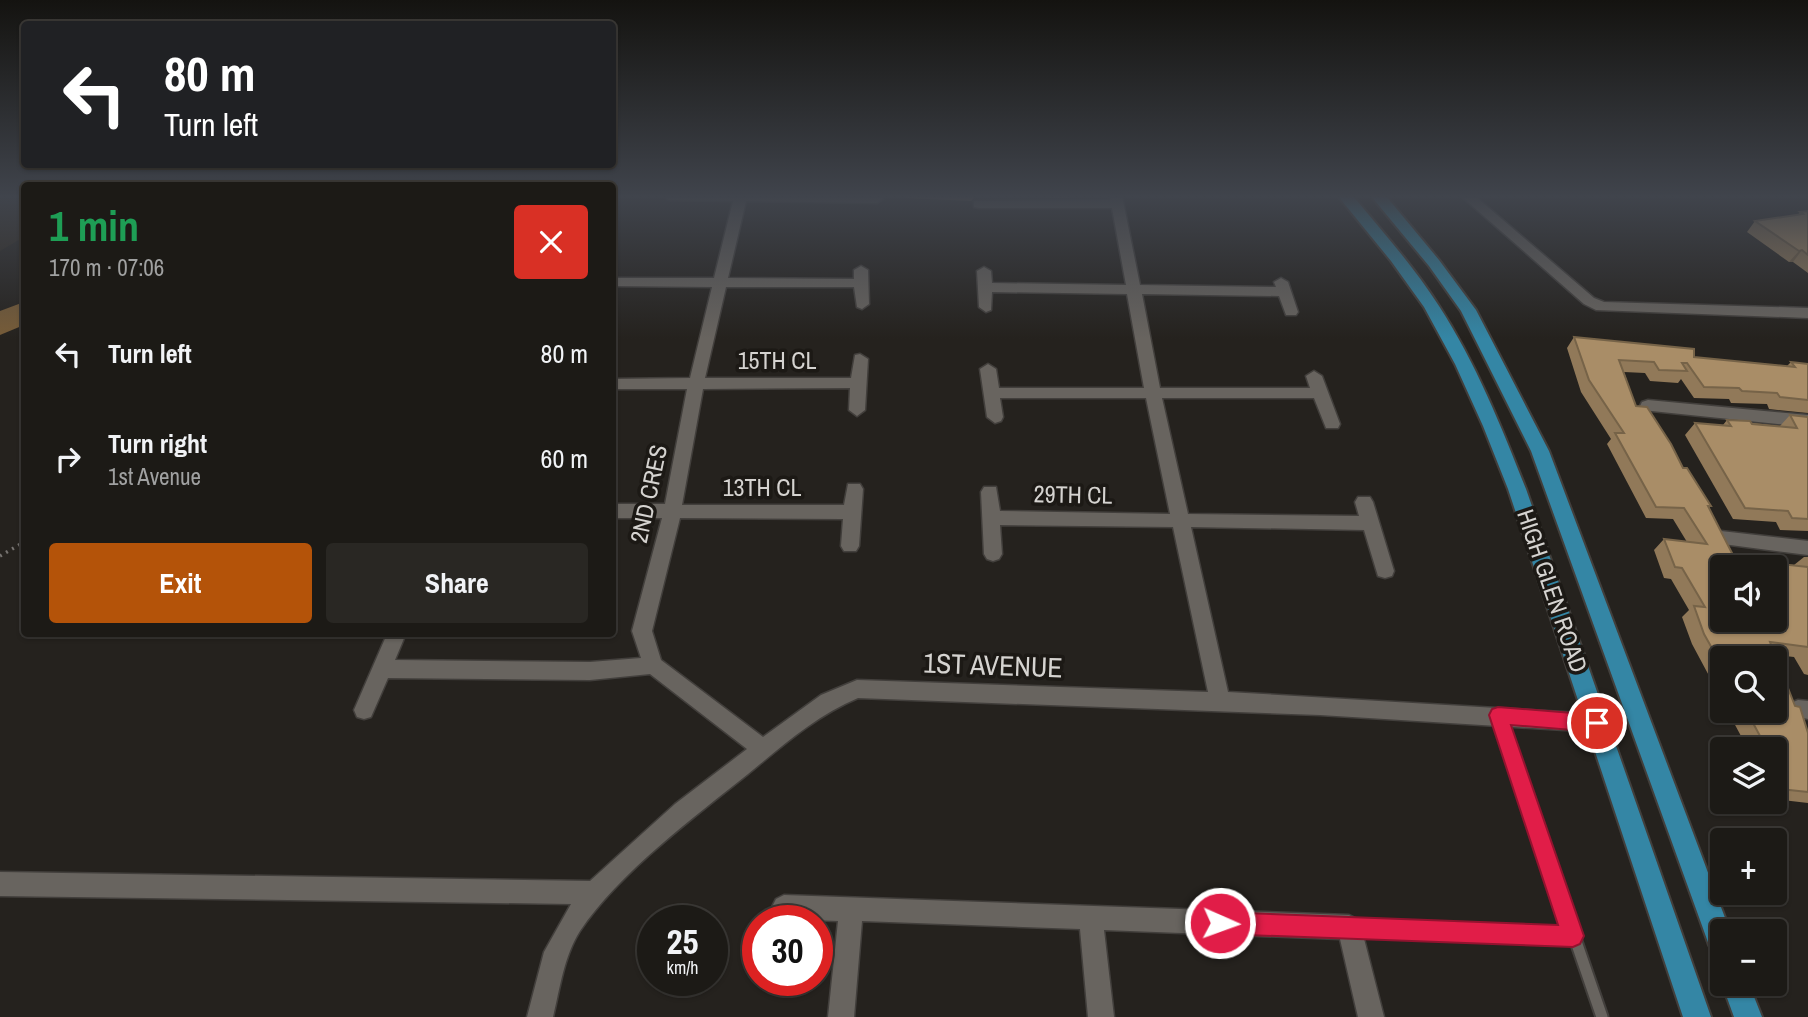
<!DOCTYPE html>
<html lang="en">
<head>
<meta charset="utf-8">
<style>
	body { margin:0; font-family:"Archivo Narrow",sans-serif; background:#292723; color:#f1f3f6; height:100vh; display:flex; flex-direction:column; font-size:26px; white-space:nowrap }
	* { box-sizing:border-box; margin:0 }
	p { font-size:23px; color:#a0a1a1 }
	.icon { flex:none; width:38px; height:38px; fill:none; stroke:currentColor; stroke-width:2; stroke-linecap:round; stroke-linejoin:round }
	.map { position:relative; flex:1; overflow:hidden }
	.details { position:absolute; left:21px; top:182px; width:595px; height:455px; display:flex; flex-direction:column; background:#1c1a16; border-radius:7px; box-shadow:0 2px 5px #0004,0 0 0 2px #3a3835 }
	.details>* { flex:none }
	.top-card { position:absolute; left:21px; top:21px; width:595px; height:147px; border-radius:7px; box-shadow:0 2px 5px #0004,0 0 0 2px #3a3835; background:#202124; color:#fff; overflow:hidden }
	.fabs { position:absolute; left:1710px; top:555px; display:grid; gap:14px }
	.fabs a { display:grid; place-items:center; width:77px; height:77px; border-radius:7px; background:#1c1a16; box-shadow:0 2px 5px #0004,0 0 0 2px #3a3835; font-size:35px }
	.speed { position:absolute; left:637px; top:905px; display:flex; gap:14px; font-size:35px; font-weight:700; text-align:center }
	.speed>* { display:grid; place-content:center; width:91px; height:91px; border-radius:50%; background:#1c1a16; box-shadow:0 2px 5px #0004,0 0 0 2px #3a3835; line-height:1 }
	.speed small { font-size:18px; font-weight:400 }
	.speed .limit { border:10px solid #d22; background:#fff; color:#111 }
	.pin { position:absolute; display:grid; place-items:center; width:60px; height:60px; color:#fff; margin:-30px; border:4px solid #fff; border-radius:50%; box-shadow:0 2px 7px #0007 }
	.me { position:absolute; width:77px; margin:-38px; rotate:92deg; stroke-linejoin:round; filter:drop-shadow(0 0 5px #0008) }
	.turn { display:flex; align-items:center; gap:24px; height:147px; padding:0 28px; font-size:32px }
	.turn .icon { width:91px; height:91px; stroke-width:2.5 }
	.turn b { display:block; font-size:49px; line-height:60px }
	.round { display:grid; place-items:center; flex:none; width:74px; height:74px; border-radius:7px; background:#292723 }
	.headline { display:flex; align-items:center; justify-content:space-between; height:119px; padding:0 28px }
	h1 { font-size:42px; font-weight:800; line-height:52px; color:#1e9e55 }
	.cta { display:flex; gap:14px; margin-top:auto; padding:14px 28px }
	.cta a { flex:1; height:80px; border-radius:7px; background:#b45309; color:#fff; font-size:28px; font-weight:800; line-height:80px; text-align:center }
	.cta a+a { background:#292723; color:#f1f3f6 }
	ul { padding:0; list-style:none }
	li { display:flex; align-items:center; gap:21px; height:105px; padding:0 28px }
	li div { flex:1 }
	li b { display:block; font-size:26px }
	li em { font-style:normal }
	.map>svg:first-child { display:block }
	.built { fill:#30291f }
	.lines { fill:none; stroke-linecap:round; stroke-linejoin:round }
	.river { fill:#775c38; fill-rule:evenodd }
	.service-casing { stroke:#423f3c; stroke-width:15 }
	.minor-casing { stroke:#423f3c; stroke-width:3 }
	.primary-casing { stroke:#423f3c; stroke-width:4 }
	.path { stroke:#767370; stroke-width:3.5; stroke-dasharray:2 5; stroke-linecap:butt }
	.service { stroke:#68645f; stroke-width:11 }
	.minor { fill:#68645f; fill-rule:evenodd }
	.primary { fill:#3486a5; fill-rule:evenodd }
	.wall { fill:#917959 }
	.shaded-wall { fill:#766348 }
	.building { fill:#a98d67; stroke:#766348; stroke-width:2; fill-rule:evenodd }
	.route { fill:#e11d48; stroke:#92132f; stroke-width:2 }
	.labels { text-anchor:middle; stroke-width:7; stroke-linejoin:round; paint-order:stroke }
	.street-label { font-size:24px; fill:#d5d3d0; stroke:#1c1915 }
	.near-street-label { font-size:28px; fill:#d5d3d0; stroke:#1c1915 }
</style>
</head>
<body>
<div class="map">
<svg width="1808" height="1017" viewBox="0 0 1808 1017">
	<rect width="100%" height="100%" fill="#25221e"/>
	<path class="built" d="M0,196H24V237L0,251Z"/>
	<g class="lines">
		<path class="river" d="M24,302V325L0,335V311Z"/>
		<defs>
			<g id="service">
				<path d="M1499,717L1602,1017"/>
				<path d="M1351,927L1573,936"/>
			</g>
			<g id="minor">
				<path d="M663,196H882L883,199L877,203L746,201L728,278L854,279V270L861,266L868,270L869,304L862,309L857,307L854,287H726L705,378H851L855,355L860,354L868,359L865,410L857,416L849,410L850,388L703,389L682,505H844L848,484H860L863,489L859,546L856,551H844L841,546L843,519L680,518L652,631L661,660L763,737L821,695L857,680L1208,692L1173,527L1000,525L1002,554L999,559L993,561L987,559L984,554L981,492L984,487H996L1000,511L1170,514L1146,398H1000L1003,417L1001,421L995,423L987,417L980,369L988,364L996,369L999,388H1144L1127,294L992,292L991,310L986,312L979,307L977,271L984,267L991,271L992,283L1126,285L1112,208H979L974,207V201L1110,200V196H1122L1140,285L1276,287L1274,282L1281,278L1288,282L1298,312L1296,315H1286L1279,296L1142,294L1160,388H1310L1306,376L1314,371L1322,376L1340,424L1338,428H1326L1314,398H1162L1188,514L1359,516L1355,502L1358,497H1370L1373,502L1394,571L1392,576L1385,578L1378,576L1364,530L1191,527L1228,692L1597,714L1604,716L1607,723L1604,730L1597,732L1320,715L858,698C817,715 782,746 748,774C694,817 618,874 580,931C564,956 560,988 553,1017H527L544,952L571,904L0,896V872L590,881L675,804L747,749L650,674L590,680L388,678L371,717L364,719L357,717L354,710L387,634H403L405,636L395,660L590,662L641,658L632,631L662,518H612V504H665L687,389H612V379L690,378L712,287L612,286V278H714L733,201L669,200Z"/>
				<path d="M1461,196H1475L1594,298L1604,302L1808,308V318L1596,310L1584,304Z"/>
				<path d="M1648,400L1808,415V427L1642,410L1640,406L1642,402Z"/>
				<path d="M1721,531L1808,541V555L1715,543L1712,538L1715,533Z"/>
				<path d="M1798,700L1808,701V719L1791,715L1788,709L1791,703Z"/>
				<path d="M784,895L1349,915L1357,919L1361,927L1384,1017H1358L1340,939L1104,930L1114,1017H1088L1080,929L862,921L854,1017H828L838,921L784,919L776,915L772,907L776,899Z"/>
			</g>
			<g id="primary">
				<path d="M1338,196H1353C1383,232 1414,267 1439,306C1476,363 1501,426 1526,489L1711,1017H1683L1508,489L1483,426L1455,364L1424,307L1391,261Z"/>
				<path d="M1371,196H1386L1439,260L1476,310L1549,451L1730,931H1722V958L1713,954L1709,945L1531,451L1461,311L1429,266Z"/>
				<path d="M1722,984H1749L1762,1017H1734Z"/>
			</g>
		</defs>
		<use href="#service" class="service-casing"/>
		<use href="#minor" class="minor-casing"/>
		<use href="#primary" class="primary-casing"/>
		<path class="path" d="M0,556L24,542"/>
		<use href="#service" class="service"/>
		<use href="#minor" class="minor"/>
		<use href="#primary" class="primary"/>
	</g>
	<g class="wall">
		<path d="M906,196H975L974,198L971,201L906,198Z"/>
		<path d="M1022,196H1070L1069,198H1051Z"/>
		<path d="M1808,211V273L1793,262H1789L1747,232L1755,221L1798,215L1800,212Z"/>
		<path d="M1574,337L1694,357L1787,366L1791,362L1808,364V413L1769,409L1767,404L1731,403L1729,399L1694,398L1681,379L1678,383L1650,381L1645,373L1624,372L1636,406L1711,506L1709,508L1735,559L1794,565L1804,557H1808V675L1804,674L1794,657L1775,655L1795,706L1808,733V803L1774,799V749H1748L1727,710H1774L1722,658V700L1692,644L1682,617L1689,610L1671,579L1664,578L1654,550L1664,539L1687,542L1673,519L1646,518L1607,444L1611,439L1581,392L1567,348Z"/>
		<path d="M1790,415L1808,417V531L1780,530L1776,522L1733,519L1685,435L1695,423L1723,425L1727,420L1780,426Z"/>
	</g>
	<path class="shaded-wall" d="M1802,250L1793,262H1789L1799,251Z"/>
	<g class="building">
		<path d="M1808,211V255L1802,250L1799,251L1755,221L1803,214L1800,212Z"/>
		<path d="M1574,337L1694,349V357L1795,367L1791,362L1808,364V400L1780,397L1777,393L1742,391L1739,388L1704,387L1687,363H1682L1687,371L1659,370L1654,362L1619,360L1636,406L1647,407L1671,444L1683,468H1687L1711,506H1708L1735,559L1808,567V647L1770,642L1795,706L1800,707L1808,733V792L1780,789L1774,779V749H1767L1746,710H1774V658H1722V666L1704,634L1694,606L1705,607L1682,568L1675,567L1664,539L1707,544L1684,508L1656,507L1615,433H1624L1589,380ZM1722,567H1774V620H1722Z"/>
		<path d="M1790,415L1808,417V519L1792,518L1788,511L1745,508L1695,423L1731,426L1727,420L1750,421L1752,424L1797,428Z"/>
	</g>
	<linearGradient id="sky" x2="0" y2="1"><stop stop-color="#141310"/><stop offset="0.58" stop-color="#40444c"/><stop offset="1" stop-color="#40444c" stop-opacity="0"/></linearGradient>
	<rect width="1808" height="339" fill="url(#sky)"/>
	<path class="route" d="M1498,707L1597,715L1604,717L1607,723L1604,729L1597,732L1511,725L1584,936L1580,944L1573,947L1220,934L1212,930L1209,923L1212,915L1220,912L1558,925L1489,715L1492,709Z"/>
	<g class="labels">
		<g class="street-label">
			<text x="777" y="369">15TH CL</text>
			<text x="762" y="496">13TH CL</text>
			<text transform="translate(649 494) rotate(-78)" y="8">2ND CRES</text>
			<text transform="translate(1073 495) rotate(1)" y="8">29TH CL</text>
			<text transform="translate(1552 591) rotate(71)" y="8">HIGH GLEN ROAD</text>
		</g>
		<g class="near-street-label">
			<text transform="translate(993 665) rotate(2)" y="10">1ST AVENUE</text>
		</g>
	</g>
</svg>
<div class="fabs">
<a><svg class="icon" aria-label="sound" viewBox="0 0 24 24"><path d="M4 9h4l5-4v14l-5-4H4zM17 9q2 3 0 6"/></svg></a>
<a><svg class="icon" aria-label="search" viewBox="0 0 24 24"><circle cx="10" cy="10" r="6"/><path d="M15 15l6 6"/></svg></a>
<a><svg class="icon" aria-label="layers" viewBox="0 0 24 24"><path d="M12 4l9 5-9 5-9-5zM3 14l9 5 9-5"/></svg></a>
<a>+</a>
<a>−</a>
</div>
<div class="speed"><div>25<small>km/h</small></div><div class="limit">30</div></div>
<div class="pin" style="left:1597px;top:723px;background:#d93025"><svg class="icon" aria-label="arrive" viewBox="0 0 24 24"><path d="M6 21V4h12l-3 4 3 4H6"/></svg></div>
<svg class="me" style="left:1220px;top:923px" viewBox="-20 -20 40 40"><circle r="17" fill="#e11d48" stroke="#fff" stroke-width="3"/><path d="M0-11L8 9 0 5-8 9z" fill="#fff"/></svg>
<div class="top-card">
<div class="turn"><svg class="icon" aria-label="left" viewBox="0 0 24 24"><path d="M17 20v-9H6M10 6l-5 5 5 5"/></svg><div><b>80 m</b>Turn left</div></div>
</div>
<section class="details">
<div class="headline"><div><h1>1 min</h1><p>170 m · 07:06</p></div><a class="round" style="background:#d93025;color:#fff"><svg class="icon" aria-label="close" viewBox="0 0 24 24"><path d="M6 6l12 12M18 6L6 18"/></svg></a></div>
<ul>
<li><svg class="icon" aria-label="left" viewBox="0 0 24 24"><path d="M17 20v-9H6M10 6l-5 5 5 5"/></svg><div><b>Turn left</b></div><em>80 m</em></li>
<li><svg class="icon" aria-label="right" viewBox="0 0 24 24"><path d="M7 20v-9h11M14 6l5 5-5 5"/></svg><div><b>Turn right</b><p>1st Avenue</p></div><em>60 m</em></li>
</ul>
<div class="cta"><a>Exit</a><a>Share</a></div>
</section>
</div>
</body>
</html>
